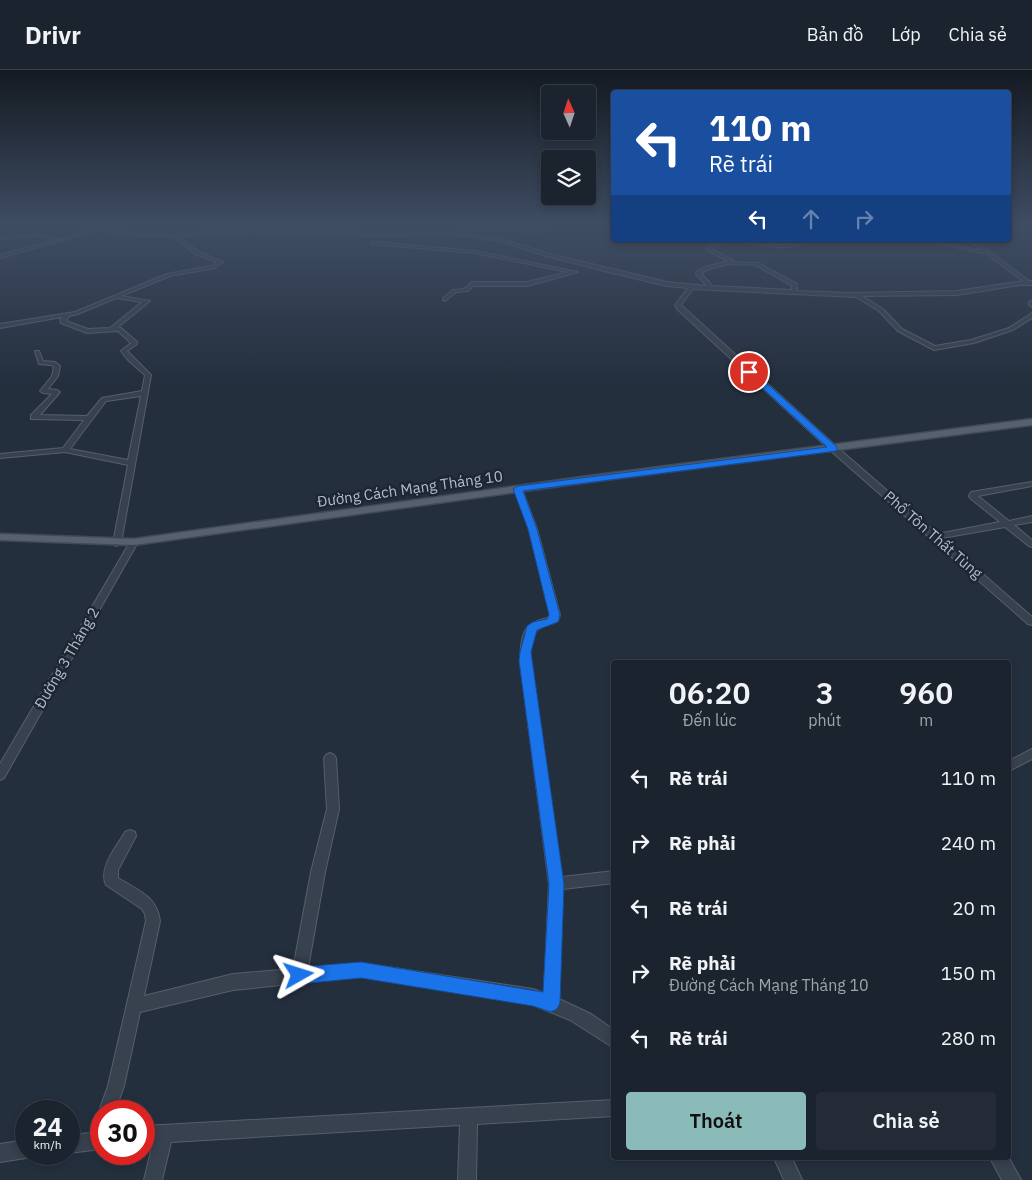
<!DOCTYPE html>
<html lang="vi">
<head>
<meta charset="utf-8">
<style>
	body { margin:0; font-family:"IBM Plex Sans",sans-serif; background:#242b36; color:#f1f3f6; height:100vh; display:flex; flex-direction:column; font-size:19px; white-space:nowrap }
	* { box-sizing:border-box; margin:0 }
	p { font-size:16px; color:#a0a4aa }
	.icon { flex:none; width:28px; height:28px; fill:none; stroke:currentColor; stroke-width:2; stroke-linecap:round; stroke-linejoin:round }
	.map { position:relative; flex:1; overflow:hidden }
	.details { position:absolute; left:611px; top:590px; width:400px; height:500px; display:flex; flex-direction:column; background:#1b232e; border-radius:5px; box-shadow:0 2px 8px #0003,0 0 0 1px #39404a }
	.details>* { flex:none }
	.banner { position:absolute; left:611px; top:20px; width:400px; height:152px; border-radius:5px; box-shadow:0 2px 8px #0003,0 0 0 1px #39404a; background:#1a4fa0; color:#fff; overflow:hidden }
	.needle { width:32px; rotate:357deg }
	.buttons { position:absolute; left:541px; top:15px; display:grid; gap:10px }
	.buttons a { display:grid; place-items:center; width:55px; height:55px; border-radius:5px; background:#1b232e; box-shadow:0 2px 8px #0003,0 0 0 1px #39404a; font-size:25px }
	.speed { position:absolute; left:15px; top:1030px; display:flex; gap:10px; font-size:25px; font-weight:700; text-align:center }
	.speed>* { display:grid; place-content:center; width:65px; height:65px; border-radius:50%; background:#1b232e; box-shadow:0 2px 8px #0003,0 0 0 1px #39404a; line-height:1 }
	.speed small { font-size:12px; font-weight:400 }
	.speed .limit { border:8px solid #d22; background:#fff; color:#111 }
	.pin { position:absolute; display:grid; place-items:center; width:42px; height:42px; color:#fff; margin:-21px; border:2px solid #fff; border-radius:50%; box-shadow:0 1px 5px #0007 }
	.me { position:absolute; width:55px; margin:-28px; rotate:84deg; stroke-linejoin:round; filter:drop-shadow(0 0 4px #0008) }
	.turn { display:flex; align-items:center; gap:18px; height:105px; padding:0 15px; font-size:22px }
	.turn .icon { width:65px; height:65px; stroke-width:2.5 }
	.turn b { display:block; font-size:35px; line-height:42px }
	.lanes { display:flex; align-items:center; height:48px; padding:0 15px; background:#0003; justify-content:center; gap:25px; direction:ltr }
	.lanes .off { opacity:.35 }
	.eta { display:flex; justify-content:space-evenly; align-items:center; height:85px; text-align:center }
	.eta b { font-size:30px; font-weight:600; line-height:35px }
	.cta { display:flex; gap:10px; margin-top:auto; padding:10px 15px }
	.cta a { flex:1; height:58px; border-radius:5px; background:#8bbbb9; color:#111; font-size:20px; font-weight:600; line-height:58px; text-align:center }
	.cta a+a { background:#242b36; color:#f1f3f6 }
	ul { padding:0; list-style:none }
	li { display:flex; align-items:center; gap:15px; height:65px; padding:0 15px }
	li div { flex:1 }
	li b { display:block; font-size:19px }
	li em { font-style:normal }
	header { display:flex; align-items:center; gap:30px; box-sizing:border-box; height:70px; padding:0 25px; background:#1b232e; border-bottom:1px solid #39404a }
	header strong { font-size:24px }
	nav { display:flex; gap:28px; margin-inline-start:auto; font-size:18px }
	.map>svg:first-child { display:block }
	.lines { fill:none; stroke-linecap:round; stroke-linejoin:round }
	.minor-casing { stroke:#565f6c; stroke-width:2 }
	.major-casing { stroke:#414a57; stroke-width:3 }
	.minor { fill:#38414e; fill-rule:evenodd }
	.major { fill:#56606e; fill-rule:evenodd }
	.route { fill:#1a73e8; stroke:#114b97 }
	.labels { text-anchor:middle; stroke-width:5; stroke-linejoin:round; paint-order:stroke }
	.street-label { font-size:15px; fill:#b4bcc9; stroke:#1d2633 }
</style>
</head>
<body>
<header>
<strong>Drivr</strong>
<nav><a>Bản đồ</a><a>Lớp</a><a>Chia sẻ</a></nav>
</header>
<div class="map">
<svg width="1032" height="1110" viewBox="0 0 1032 1110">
	<rect width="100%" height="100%" fill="#242f3e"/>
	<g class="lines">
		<defs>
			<g id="minor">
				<path d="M78,155H89L135,164L167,165L244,160H336L367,164L456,163L463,157L471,155L534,160L547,155H555L534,162L474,157L466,159L461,163L501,169L550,184L667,212L707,216L696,204V202L705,197L728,191L707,180V178C730,161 757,176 783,175C792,175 800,170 809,170C776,191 740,158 712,179L733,190V192L758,193L797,214V221L850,223L957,221L1023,211L987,184L923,170H932L982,181L969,170H974L1029,211H1032V215H1020L957,225L862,226L883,239L902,259L935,276L971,270L1009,258L1032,243V248L1013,260L974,273L934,280L898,261L879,241L856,227L693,219L681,235L837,377L937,464L1000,452L970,428L969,426L971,422L1032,412V416L978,426L1009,451L1032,446V452L1014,455L1032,470V477L1029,476L1005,457L942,468L1032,547V555L1028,554L831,381L677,239L675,235L688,218L667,216L608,202L546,186L500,171L457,165L367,166L336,162H244L179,167L199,182L223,192L214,198L170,206L121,226L150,231L118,257L121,258L137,272V274L127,281L151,305L121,473L117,476L114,475L113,473L128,395L65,382L0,388V384L63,378L84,350L31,349V345L52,324L43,323L40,321L52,306L54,297L51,295L39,294L35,281H39L43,291L55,292L60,296L58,306L48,319L57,320L60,322L40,345L87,346L102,328L142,321L145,305L128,290L121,281L131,273L118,261L87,263L61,253L60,250L62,247L0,258V254L75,242L167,204L211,196L217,192L195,184L173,167L135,166L99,160L0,188V185L53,171L42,166L0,169V167L43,164L58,170L95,159ZM728,194L755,195L792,216V220L712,216L701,203L709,199ZM116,228L142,232L110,258L88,259L66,251L69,246L78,244ZM141,326L128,390L70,379L106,331Z"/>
				<path d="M373,172L475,181L578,202L527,216H473L468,221L456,222L445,231L443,230V228L453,220L464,219L472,212H527L568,202L475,183L371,174Z"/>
				<path d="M1032,230V237L1029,235V232Z"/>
				<path d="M515,417H518L522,419L537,459L560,545L558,551C552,554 547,555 542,557C529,562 531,580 530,591L562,807L614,801V813L563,819L559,929L591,944L614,960V978L570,950L533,935L361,907L233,920L140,942L124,1016L115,1041H101V1047L99,1041L108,1016L146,851L145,844L142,839L106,815C98,797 117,777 125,762L130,760L135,762L136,766L118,800V808C137,820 157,826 160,851L144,926L233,904L293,899L311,802L327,739L324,688L326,685L330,683L334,685L336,688L339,739L325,802L308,898L361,893L533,919L544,923L549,814L520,591C521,578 520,560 533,553C538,550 544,549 550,547V545L529,459L514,419Z"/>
				<path d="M134,469L138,472L4,708L0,710V694L130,472Z"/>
				<path d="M1032,679V689L1009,701V691Z"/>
				<path d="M614,1030V1046L477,1054L476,1110H458L460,1055L171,1072L162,1110H144L153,1073H144V1056Z"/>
				<path d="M101,1048V1079L69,1083V1065L90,1063L95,1050Z"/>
				<path d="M26,1070V1084H33L32,1085L26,1088L0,1092V1074Z"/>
				<path d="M774,1088H792L802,1110H784Z"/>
				<path d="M990,1088H1009L1021,1110H1002Z"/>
			</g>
			<path id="major" d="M1032,349V355L589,412L134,475L0,470V464L134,469L589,406Z"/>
		</defs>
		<use href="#minor" class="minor-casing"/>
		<use href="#major" class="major-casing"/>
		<use href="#minor" class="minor"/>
		<use href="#major" class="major"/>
	</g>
	<linearGradient id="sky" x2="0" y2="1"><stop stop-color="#141a22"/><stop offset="0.5" stop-color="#3f4d63"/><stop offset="1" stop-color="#3f4d63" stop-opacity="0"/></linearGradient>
	<rect width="1032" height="311" fill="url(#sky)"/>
	<path class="route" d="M747,300H752L837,377V381L523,421L537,459L560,545L558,552L537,560L531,582L564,814L560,933L557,939L551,942L533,936L361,908L299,914L293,911L290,905L293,899L299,897L361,892L543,922L549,814L519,591L520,582L527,556L533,552L547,549L549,545L528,459L513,419L518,416L827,377L747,304Z"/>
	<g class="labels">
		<g class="street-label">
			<text transform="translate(410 419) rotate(-8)" y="5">Đường Cách Mạng Tháng 10</text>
			<text transform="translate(933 465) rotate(41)" y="5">Phố Tôn Thất Tùng</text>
			<text transform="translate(67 588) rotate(-60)" y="5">Đường 3 Tháng 2</text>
		</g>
	</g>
</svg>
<div class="buttons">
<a><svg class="needle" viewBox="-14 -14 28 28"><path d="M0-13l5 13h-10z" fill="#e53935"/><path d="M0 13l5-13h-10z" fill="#a0a4aa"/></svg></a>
<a><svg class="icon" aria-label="layers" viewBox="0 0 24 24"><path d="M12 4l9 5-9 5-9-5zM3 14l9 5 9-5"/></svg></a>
</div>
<div class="speed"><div>24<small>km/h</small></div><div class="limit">30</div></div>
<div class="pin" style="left:749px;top:302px;background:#d93025"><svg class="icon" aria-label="arrive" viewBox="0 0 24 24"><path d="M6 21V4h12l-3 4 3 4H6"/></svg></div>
<svg class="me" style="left:299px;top:905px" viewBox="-20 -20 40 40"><path d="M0-17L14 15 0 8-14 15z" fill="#1a73e8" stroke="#fff" stroke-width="4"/></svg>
<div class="banner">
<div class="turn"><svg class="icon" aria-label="left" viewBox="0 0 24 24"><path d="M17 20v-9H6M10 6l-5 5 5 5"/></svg><div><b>110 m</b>Rẽ trái</div></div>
<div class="lanes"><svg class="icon" aria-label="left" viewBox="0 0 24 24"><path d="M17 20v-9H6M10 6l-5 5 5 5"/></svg><svg class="icon off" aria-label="ahead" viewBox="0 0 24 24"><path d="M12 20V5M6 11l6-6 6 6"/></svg><svg class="icon off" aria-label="right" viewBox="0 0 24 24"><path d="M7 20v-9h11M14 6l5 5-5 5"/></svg></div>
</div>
<section class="details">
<div class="eta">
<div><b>06:20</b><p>Đến lúc</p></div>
<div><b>3</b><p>phút</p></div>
<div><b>960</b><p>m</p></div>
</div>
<ul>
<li><svg class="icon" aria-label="left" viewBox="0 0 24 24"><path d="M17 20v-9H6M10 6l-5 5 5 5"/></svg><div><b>Rẽ trái</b></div><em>110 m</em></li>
<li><svg class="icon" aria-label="right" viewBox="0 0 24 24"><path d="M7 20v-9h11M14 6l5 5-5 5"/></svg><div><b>Rẽ phải</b></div><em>240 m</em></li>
<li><svg class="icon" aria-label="left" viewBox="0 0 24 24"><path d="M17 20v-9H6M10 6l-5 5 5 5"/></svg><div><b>Rẽ trái</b></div><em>20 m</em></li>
<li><svg class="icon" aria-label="right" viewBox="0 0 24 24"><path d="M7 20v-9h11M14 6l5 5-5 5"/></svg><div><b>Rẽ phải</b><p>Đường Cách Mạng Tháng 10</p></div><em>150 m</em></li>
<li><svg class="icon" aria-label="left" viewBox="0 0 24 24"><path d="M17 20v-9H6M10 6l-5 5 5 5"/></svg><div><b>Rẽ trái</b></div><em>280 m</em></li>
</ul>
<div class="cta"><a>Thoát</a><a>Chia sẻ</a></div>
</section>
</div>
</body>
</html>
